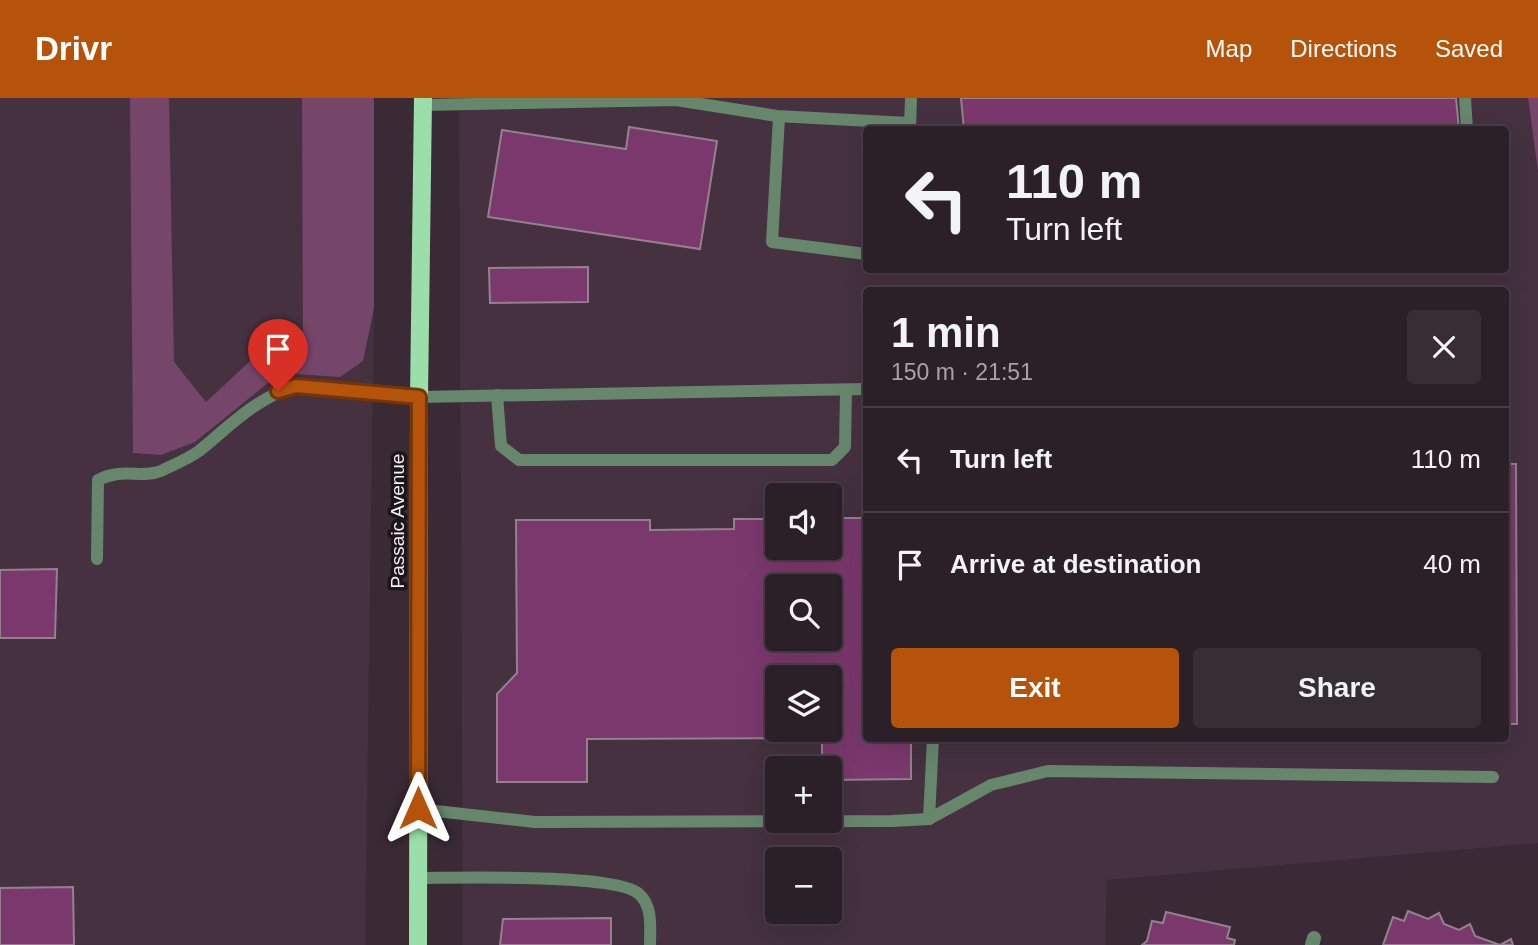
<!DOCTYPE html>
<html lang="en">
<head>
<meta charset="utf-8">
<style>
	body { margin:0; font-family:Helvetica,sans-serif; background:#372d34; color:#f1f3f6; height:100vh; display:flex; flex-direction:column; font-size:26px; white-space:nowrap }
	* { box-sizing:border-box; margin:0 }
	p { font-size:23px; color:#a6a3a8 }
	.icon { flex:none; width:38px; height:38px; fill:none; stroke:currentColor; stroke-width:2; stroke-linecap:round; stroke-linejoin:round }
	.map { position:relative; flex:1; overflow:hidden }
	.side { position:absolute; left:863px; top:189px; width:646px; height:455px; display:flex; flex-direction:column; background:#2b2028; border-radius:7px; box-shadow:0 7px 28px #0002,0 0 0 2px #473e45 }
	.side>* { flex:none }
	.top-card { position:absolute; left:863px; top:28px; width:646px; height:147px; border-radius:7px; box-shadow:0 7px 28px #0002,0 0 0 2px #473e45; background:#2b2028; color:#f1f3f6; overflow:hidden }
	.buttons { position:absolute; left:765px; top:385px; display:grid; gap:14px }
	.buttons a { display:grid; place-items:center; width:77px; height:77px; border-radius:7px; background:#2b2028; box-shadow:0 7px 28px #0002,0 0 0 2px #473e45; font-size:35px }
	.pin { position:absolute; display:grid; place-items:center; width:60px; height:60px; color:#fff; margin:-72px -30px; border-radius:50% 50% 50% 0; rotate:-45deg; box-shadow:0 0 7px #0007 }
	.pin .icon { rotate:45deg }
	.me { position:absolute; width:77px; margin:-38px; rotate:0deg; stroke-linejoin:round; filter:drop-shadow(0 0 5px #0008) }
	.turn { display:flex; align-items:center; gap:24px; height:147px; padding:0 28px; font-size:32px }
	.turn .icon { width:91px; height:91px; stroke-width:2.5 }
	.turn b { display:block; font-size:49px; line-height:60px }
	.round { display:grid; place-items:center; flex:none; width:74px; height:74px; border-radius:7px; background:#372d34 }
	.headline { display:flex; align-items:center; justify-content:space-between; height:119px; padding:0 28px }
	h1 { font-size:42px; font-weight:700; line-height:52px }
	.primary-button { display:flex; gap:14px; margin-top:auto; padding:14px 28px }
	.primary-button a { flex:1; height:80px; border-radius:7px; background:#b45309; color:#fff; font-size:28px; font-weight:700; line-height:80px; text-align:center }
	.primary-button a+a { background:#372d34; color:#f1f3f6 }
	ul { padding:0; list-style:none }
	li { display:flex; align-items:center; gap:21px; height:105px; padding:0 28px; border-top:2px solid #473e45 }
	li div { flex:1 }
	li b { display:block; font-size:26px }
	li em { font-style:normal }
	header { display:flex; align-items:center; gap:42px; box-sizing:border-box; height:98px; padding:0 35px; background:#b45309; color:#fff }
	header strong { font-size:33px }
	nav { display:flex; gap:38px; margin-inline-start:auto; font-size:24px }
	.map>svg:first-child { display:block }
	.built { fill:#453140; fill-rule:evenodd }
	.green { fill:#75456a }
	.building { fill:#7b386d; stroke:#93828e; stroke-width:2; fill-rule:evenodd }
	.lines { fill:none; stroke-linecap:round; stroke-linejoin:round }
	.lane { stroke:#67876d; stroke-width:12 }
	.street { stroke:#67876d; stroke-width:14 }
	.primary { stroke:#9cdeaa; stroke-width:18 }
	.route-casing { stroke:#753606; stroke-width:18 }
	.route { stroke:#b45309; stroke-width:12 }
	.labels { text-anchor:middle; stroke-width:7; stroke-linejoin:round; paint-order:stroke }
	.street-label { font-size:19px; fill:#f8eef5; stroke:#1c151a }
</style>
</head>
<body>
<header>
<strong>Drivr</strong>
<nav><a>Map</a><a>Directions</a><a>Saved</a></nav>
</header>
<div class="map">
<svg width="1538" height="847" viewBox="0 0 1538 847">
	<rect width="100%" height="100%" fill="#392a35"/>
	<g class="built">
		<path d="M0,0H374V210L365,847H0Z"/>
		<path d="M459,0H1528L1538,73V745L1107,782L1105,847H463ZM866,32H1505V172H866ZM866,192H1505V640H866ZM777,397H830V450H777ZM777,488H830V541H777ZM777,579H830V632H777ZM777,670H830V723H777ZM777,761H830V814H777Z"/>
	</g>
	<g class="green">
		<path d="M130,0H169L174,264L206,304L265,249L303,245L302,0H374V210L363,263L340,279L295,276L268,285L195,344L161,357L133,355Z"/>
		<path d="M1528,0H1538V73Z"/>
	</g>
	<g class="building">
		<path d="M961,0H1456L1459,32H964Z"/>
		<path d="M629,29L717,43L700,151L488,119L502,32L626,51Z"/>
		<path d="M588,169V204L490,205L489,170Z"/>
		<path d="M1505,366H1516L1517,626H1505Z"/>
		<path d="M830,420H866V640H911V681L830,682V670H822V640L587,641V684H497V596L517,575L516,422H650V432L734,431V421H777V450H830ZM777,488H830V541H777ZM777,579H830V632H777Z"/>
		<path d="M57,471L55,540H0V472Z"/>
		<path d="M73,789L74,847H0V790Z"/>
		<path d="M1408,813L1428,821L1439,815L1444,826L1459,832L1470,826L1475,838L1500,847L1511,841L1513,847H1383L1393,819L1404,823Z"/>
		<path d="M1166,814L1230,829L1227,840L1235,842L1234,847H1142L1147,843L1152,823L1163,825Z"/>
		<path d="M611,820V847H500L503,821Z"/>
	</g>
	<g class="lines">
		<g class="lane">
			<path d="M1465,0L1467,32"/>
			<path d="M423,7L676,2L777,18L908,25"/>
			<path d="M779,19L772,144L866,156"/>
			<path d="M910,31L911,0"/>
			<path d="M497,297L501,348L519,362H832L845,349L846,293"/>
			<path d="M97,461L98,382C123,369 141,381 161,373C173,367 188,361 199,353C231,327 256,300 296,288L419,299L866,291"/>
			<path d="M418,711L535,724L892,723L929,721L991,687L1048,673L1493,679"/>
			<path d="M929,721L933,640"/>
			<path d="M418,780C455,780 617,775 639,796C653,808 650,830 650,847"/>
		</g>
		<path class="street" d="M1312,847L1314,840"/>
		<path class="primary" d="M418,847L419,299L423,0"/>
	</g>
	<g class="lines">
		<defs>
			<path id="route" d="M278,293L296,288L419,299L418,710"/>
		</defs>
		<use href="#route" class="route-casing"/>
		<use href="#route" class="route"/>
	</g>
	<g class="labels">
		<g class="street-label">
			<text transform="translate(397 423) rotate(-90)" y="7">Passaic Avenue</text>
		</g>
	</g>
</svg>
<div class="buttons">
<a><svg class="icon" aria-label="sound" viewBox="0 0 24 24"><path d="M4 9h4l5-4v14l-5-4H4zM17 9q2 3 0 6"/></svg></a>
<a><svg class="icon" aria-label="search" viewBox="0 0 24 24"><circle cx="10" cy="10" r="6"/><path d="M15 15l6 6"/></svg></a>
<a><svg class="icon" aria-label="layers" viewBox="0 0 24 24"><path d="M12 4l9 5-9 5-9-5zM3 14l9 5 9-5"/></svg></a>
<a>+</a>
<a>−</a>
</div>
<div class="pin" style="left:278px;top:293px;background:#d93025"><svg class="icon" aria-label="arrive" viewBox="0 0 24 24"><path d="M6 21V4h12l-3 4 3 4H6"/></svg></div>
<svg class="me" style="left:418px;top:710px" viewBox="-20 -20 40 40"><path d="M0-17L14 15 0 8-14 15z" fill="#b45309" stroke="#fff" stroke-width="4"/></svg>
<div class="top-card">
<div class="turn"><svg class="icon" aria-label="left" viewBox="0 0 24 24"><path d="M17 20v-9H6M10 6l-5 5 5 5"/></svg><div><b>110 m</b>Turn left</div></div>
</div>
<section class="side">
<div class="headline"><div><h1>1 min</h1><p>150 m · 21:51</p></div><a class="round"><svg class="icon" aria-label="close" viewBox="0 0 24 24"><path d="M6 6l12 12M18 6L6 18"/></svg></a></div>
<ul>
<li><svg class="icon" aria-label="left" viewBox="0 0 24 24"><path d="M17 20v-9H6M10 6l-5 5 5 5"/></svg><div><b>Turn left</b></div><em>110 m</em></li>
<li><svg class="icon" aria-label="arrive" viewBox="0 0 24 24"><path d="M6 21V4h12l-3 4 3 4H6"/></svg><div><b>Arrive at destination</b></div><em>40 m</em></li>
</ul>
<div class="primary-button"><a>Exit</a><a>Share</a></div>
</section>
</div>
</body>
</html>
